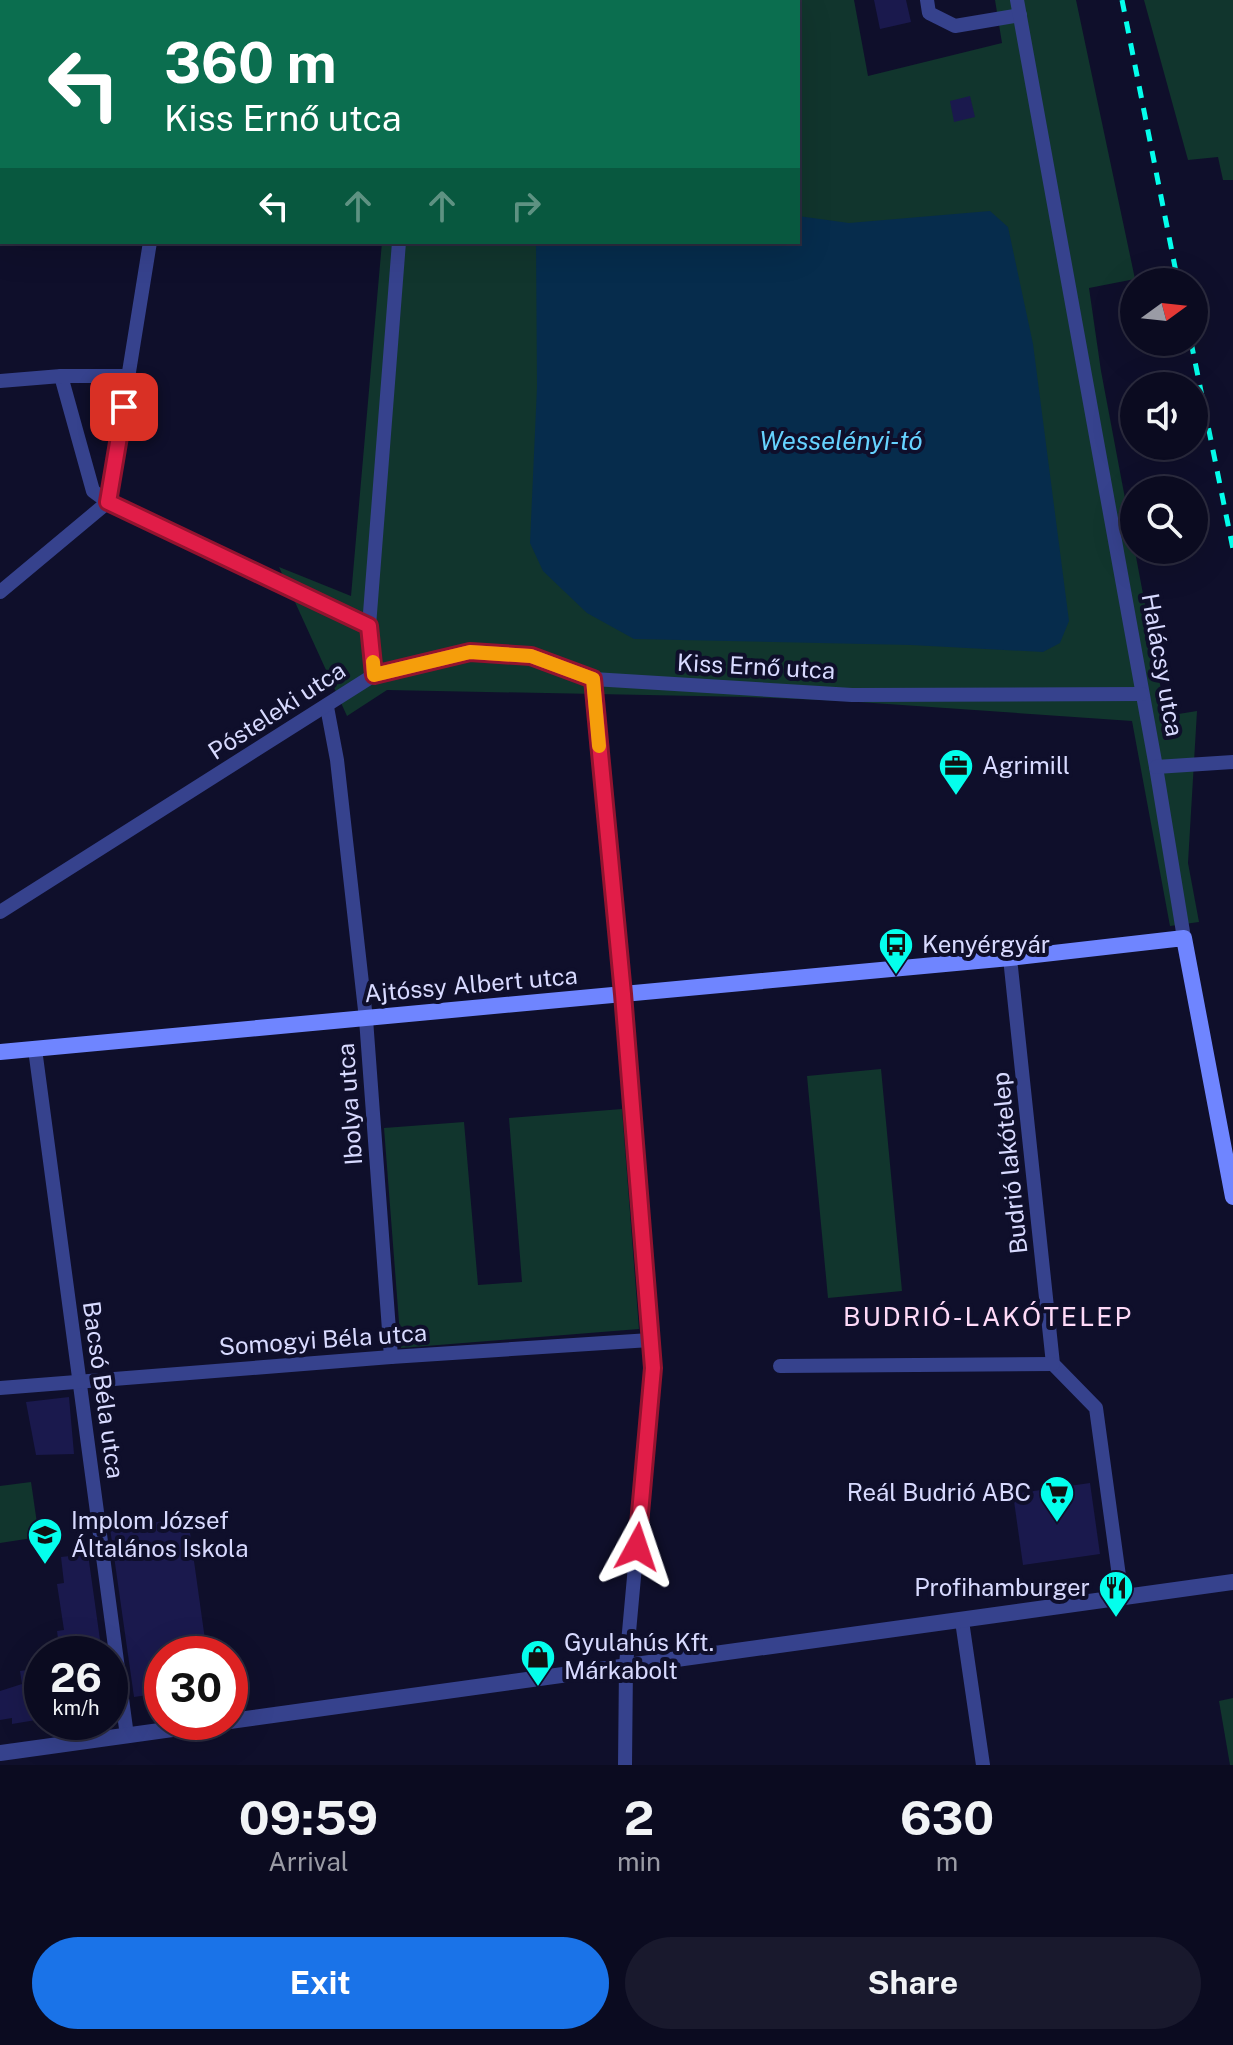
<!DOCTYPE html>
<html lang="en">
<head>
<meta charset="utf-8">
<style>
	body { margin:0; font-family:"Public Sans",sans-serif; background:#19192d; color:#f1f3f6; height:100vh; display:flex; flex-direction:column; font-size:30px; white-space:nowrap }
	* { box-sizing:border-box; margin:0 }
	p { font-size:26px; color:#9a9ba5 }
	.icon { flex:none; width:44px; height:44px; fill:none; stroke:currentColor; stroke-width:2; stroke-linecap:round; stroke-linejoin:round }
	.map { position:relative; height:1765px; overflow:hidden }
	.panel { display:flex; flex-direction:column; background:#0b0b20; flex:1 }
	.panel>* { flex:none }
	.banner { position:absolute; left:0px; top:0px; width:800px; height:244px; box-shadow:0 8px 32px #0002,0 0 0 2px #2b2b3e; background:#0b6e4f; color:#fff; overflow:hidden }
	.needle { width:52px; rotate:75deg }
	.controls { position:absolute; left:1120px; top:268px; display:grid; gap:16px }
	.controls a { display:grid; place-items:center; width:88px; height:88px; border-radius:50%; background:#0b0b20; box-shadow:0 8px 32px #0002,0 0 0 2px #2b2b3e; font-size:40px }
	.speed { position:absolute; left:24px; top:1636px; display:flex; gap:16px; font-size:40px; font-weight:700; text-align:center }
	.speed>* { display:grid; place-content:center; width:104px; height:104px; border-radius:50%; background:#0b0b20; box-shadow:0 8px 32px #0002,0 0 0 2px #2b2b3e; line-height:1 }
	.speed small { font-size:20px; font-weight:400 }
	.speed .limit { border:12px solid #d22; background:#fff; color:#111 }
	.pin { position:absolute; display:grid; place-items:center; width:68px; height:68px; color:#fff; margin:-34px; border-radius:16px; box-shadow:0 4px 12px #0006 }
	.me { position:absolute; width:88px; margin:-44px; rotate:5deg; stroke-linejoin:round; filter:drop-shadow(0 0 6px #0008) }
	.turn { display:flex; align-items:center; gap:28px; height:168px; padding:0 32px; font-size:36px }
	.turn .icon { width:104px; height:104px; stroke-width:2.5 }
	.turn b { display:block; font-size:56px; line-height:68px }
	.lanes { display:flex; align-items:center; height:76px; padding:0 32px; background:#0003; justify-content:center; gap:40px; direction:ltr }
	.lanes .off { opacity:.35 }
	.eta { display:flex; justify-content:space-evenly; align-items:center; height:136px; text-align:center }
	.eta b { font-size:48px; font-weight:700; line-height:56px }
	.primary-button { display:flex; gap:16px; margin-top:auto; padding:16px 32px }
	.primary-button a { flex:1; height:92px; border-radius:48px; background:#1a73e8; color:#fff; font-size:32px; font-weight:700; line-height:92px; text-align:center }
	.primary-button a+a { background:#19192d; color:#f1f3f6 }
	.map>svg:first-child { display:block }
	.green { fill:#11352d }
	.water { fill:#062c4c }
	.building { fill:#1a194d }
	.lines { fill:none; stroke-linecap:round; stroke-linejoin:round }
	.minor { stroke:#36428d; stroke-width:14 }
	.tertiary { stroke:#36428d; stroke-width:16 }
	.secondary { stroke:#6f85ff; stroke-width:16 }
	.rail { stroke:#04ffec; stroke-width:5; stroke-dasharray:12 10; stroke-linecap:butt }
	.route-casing { stroke:#92132f; stroke-width:20 }
	.route { stroke:#e11d48; stroke-width:14 }
	.slow { stroke:#f59e0b; stroke-width:14 }
	.labels { text-anchor:middle; stroke-width:8; stroke-linejoin:round; paint-order:stroke }
	.street-label { font-size:24px; fill:#d8daff; stroke:#0f0f2b }
	.poi-label { font-size:24px; fill:#d8daff; stroke:#0f0f2b; text-anchor:start }
	.water-label { font-size:26px; font-style:italic; fill:#66d3ff; stroke:#0f0f2b }
	.neighbourhood-label { font-size:26px; letter-spacing:2px; fill:#ffdaf8; stroke:#0f0f2b }
</style>
</head>
<body>
<div class="map">
<svg width="1233" height="1765" viewBox="0 0 1233 1765">
	<rect width="100%" height="100%" fill="#0f0f2b"/>
	<g class="green">
		<path d="M509,0H854L868,76L1002,43L995,0H1076L1135,279L1089,288L1101,371L1166,716L1197,711L1188,863L1199,922L1170,926L1132,721L844,701L748,697L387,690L347,716L279,567L351,596L382,242H798V2Z"/>
		<path d="M1144,0H1233V180H1223L1218,157L1188,160Z"/>
		<path d="M881,1069L902,1291L828,1298L807,1076Z"/>
		<path d="M622,1109L639,1329L401,1348L384,1128L464,1122L478,1285L522,1282L509,1118Z"/>
		<path d="M31,1482L39,1537L0,1543V1486Z"/>
		<path d="M1233,1698V1765H1230L1219,1701Z"/>
	</g>
	<path class="water" d="M990,211L1008,227L1033,344L1069,621L1060,643L1043,652L911,645L634,639L587,613L543,571L530,543L537,387L536,242H798V216L849,223Z"/>
	<g class="building">
		<path d="M874,0H906L911,22L880,29Z"/>
		<path d="M970,96L975,117L954,122L950,101Z"/>
		<path d="M69,1397L74,1454L36,1455L26,1402Z"/>
		<path d="M1090,1483L1100,1554L1023,1565L1013,1494Z"/>
		<path d="M188,1518L207,1654H162V1693L134,1697L110,1528Z"/>
		<path d="M88,1554L102,1654H60L57,1631L64,1630L57,1584L64,1583L61,1557Z"/>
		<path d="M34,1669L37,1682L42,1681V1719L12,1724V1718L0,1720V1691L22,1684L20,1671Z"/>
	</g>
	<g class="lines">
		<g class="minor">
			<path d="M927,0L929,13L955,26L1020,15"/>
			<path d="M1017,0L1156,767L1184,938"/>
			<path d="M182,2V0"/>
			<path d="M418,2V0"/>
			<path d="M0,174L2,175"/>
			<path d="M61,376L93,491L108,502L369,626"/>
			<path d="M0,381L61,376H130"/>
			<path d="M108,502L150,242"/>
			<path d="M0,592L108,502"/>
			<path d="M374,675L369,626L399,242"/>
			<path d="M593,679L623,994L653,1368L626,1665L625,1765"/>
			<path d="M327,707L337,760L366,1019L391,1357"/>
			<path d="M1156,767L1233,762"/>
			<path d="M0,912L374,675L470,652L531,656L593,679L852,695L1142,694"/>
			<path d="M1010,958L1053,1364L1096,1408L1122,1598"/>
			<path d="M35,1049L127,1736"/>
			<path d="M780,1366L1053,1364"/>
			<path d="M0,1388L391,1357L650,1340"/>
			<path d="M962,1621L983,1765"/>
		</g>
		<path class="tertiary" d="M0,1753L1233,1582"/>
		<path class="secondary" d="M0,1052L1010,958L1184,938L1233,1197"/>
		<g class="rail">
			<path d="M1122,0L1178,282"/>
			<path d="M1191,342L1233,549"/>
		</g>
	</g>
	<g class="lines">
		<defs>
			<path id="route" d="M124,407L108,502L369,626L374,675L470,652L531,656L593,679L623,994L653,1368L637,1547"/>
		</defs>
		<use href="#route" class="route-casing"/>
		<use href="#route" class="route"/>
		<path class="slow" d="M373,662L374,675L470,652L531,656L593,679L599,746"/>
	</g>
	<defs>
		<symbol id="office-pin" viewBox="-11 -11 22 30"><path d="M0 17L-7.5 6A9.5 9.5 0 1 1 7.5 6Z" fill="#04ffec" stroke="#0f0f2b"/><path d="M-6-3h4V-5.5h4V-3h4V5H-6ZM-1-4.5V-3h2v-1.5ZM-6 0V1H6V0Z" fill="#111"/></symbol>
		<symbol id="bus-pin" viewBox="-11 -11 22 30"><path d="M0 17L-7.5 6A9.5 9.5 0 1 1 7.5 6Z" fill="#04ffec" stroke="#0f0f2b"/><path d="M-5-6H5V4H4V6H2V4H-2V6H-4V4H-5ZM-3.5-4V0h7V-4ZM-3.5 1.2v1.5H-2V1.2ZM2 1.2v1.5H3.5V1.2Z" fill="#111"/></symbol>
		<symbol id="supermarket-pin" viewBox="-11 -11 22 30"><path d="M0 17L-7.5 6A9.5 9.5 0 1 1 7.5 6Z" fill="#04ffec" stroke="#0f0f2b"/><path d="M-6-5.5h2.5l.6 2H6L4.5 2H-2.5L-4.4-4H-6ZM-1.5 3.2a1.3 1.3 0 1 0 .1 0ZM3 3.2a1.3 1.3 0 1 0 .1 0Z" fill="#111"/></symbol>
		<symbol id="school-pin" viewBox="-11 -11 22 30"><path d="M0 17L-7.5 6A9.5 9.5 0 1 1 7.5 6Z" fill="#04ffec" stroke="#0f0f2b"/><path d="M0-5L7-2L0 1L-7-2ZM-4 1L0 2.5L4 1V4Q0 6-4 4Z" fill="#111"/></symbol>
		<symbol id="restaurant-pin" viewBox="-11 -11 22 30"><path d="M0 17L-7.5 6A9.5 9.5 0 1 1 7.5 6Z" fill="#04ffec" stroke="#0f0f2b"/><path d="M-5-6h1v4h1v-4h1v4h1v-4h1v5L-1.5 .5V6h-2V.5L-5-1ZM5-6V6H3V1.5H1.5Q1.5-4 5-6Z" fill="#111"/></symbol>
		<symbol id="shop-pin" viewBox="-11 -11 22 30"><path d="M0 17L-7.5 6A9.5 9.5 0 1 1 7.5 6Z" fill="#04ffec" stroke="#0f0f2b"/><path d="M-5-2.5h2.3a2.7 3.5 0 0 1 5.4 0H5L5.5 6h-11ZM-1.5-2.5h3a1.5 2.3 0 0 0-3 0Z" fill="#111"/></symbol>
	</defs>
	<g fill-rule="evenodd">
		<use href="#office-pin" x="936" y="746" width="40" height="54"/>
		<use href="#bus-pin" x="876" y="925" width="40" height="54"/>
		<use href="#supermarket-pin" x="1037" y="1473" width="40" height="54"/>
		<use href="#school-pin" x="25" y="1515" width="40" height="54"/>
		<use href="#restaurant-pin" x="1096" y="1568" width="40" height="54"/>
		<use href="#shop-pin" x="518" y="1637" width="40" height="54"/>
	</g>
	<g class="labels">
		<g class="street-label">
			<text transform="translate(1162 665) rotate(80)" y="8">Halácsy utca</text>
			<text transform="translate(756 667) rotate(3)" y="8">Kiss Ernő utca</text>
			<text transform="translate(277 711) rotate(-33)" y="8">Pósteleki utca</text>
			<text transform="translate(471 985) rotate(-5)" y="8">Ajtóssy Albert utca</text>
			<text transform="translate(350 1104) rotate(-94)" y="8">Ibolya utca</text>
			<text transform="translate(1010 1163) rotate(-96)" y="8">Budrió lakótelep</text>
			<text transform="translate(323 1340) rotate(-4)" y="8">Somogyi Béla utca</text>
			<text transform="translate(103 1390) rotate(82)" y="8">Bacsó Béla utca</text>
		</g>
		<g class="poi-label">
			<text x="982" y="774">Agrimill</text>
			<text x="922" y="953">Kenyérgyár</text>
			<text x="1031" y="1501" text-anchor="end">Reál Budrió ABC</text>
			<text x="71" y="1529">Implom József<tspan x="71" dy="28">Általános Iskola</tspan></text>
			<text x="1090" y="1596" text-anchor="end">Profihamburger</text>
			<text x="564" y="1651">Gyulahús Kft.<tspan x="564" dy="28">Márkabolt</tspan></text>
		</g>
		<g class="water-label">
			<text x="841" y="450">Wesselényi-tó</text>
		</g>
		<g class="neighbourhood-label">
			<text x="988" y="1326">BUDRIÓ-LAKÓTELEP</text>
		</g>
	</g>
</svg>
<div class="controls">
<a><svg class="needle" viewBox="-14 -14 28 28"><path d="M0-13l5 13h-10z" fill="#e53935"/><path d="M0 13l5-13h-10z" fill="#9a9ba5"/></svg></a>
<a><svg class="icon" aria-label="sound" viewBox="0 0 24 24"><path d="M4 9h4l5-4v14l-5-4H4zM17 9q2 3 0 6"/></svg></a>
<a><svg class="icon" aria-label="search" viewBox="0 0 24 24"><circle cx="10" cy="10" r="6"/><path d="M15 15l6 6"/></svg></a>
</div>
<div class="speed"><div>26<small>km/h</small></div><div class="limit">30</div></div>
<div class="pin" style="left:124px;top:407px;background:#d93025"><svg class="icon" aria-label="arrive" viewBox="0 0 24 24"><path d="M6 21V4h12l-3 4 3 4H6"/></svg></div>
<svg class="me" style="left:637px;top:1547px" viewBox="-20 -20 40 40"><path d="M0-17L14 15 0 8-14 15z" fill="#e11d48" stroke="#fff" stroke-width="4"/></svg>
<div class="banner">
<div class="turn"><svg class="icon" aria-label="left" viewBox="0 0 24 24"><path d="M17 20v-9H6M10 6l-5 5 5 5"/></svg><div><b>360 m</b>Kiss Ernő utca</div></div>
<div class="lanes"><svg class="icon" aria-label="left" viewBox="0 0 24 24"><path d="M17 20v-9H6M10 6l-5 5 5 5"/></svg><svg class="icon off" aria-label="ahead" viewBox="0 0 24 24"><path d="M12 20V5M6 11l6-6 6 6"/></svg><svg class="icon off" aria-label="ahead" viewBox="0 0 24 24"><path d="M12 20V5M6 11l6-6 6 6"/></svg><svg class="icon off" aria-label="right" viewBox="0 0 24 24"><path d="M7 20v-9h11M14 6l5 5-5 5"/></svg></div>
</div>
</div>
<section class="panel">
<div class="eta">
<div><b>09:59</b><p>Arrival</p></div>
<div><b>2</b><p>min</p></div>
<div><b>630</b><p>m</p></div>
</div>
<div class="primary-button"><a>Exit</a><a>Share</a></div>
</section>
</body>
</html>
